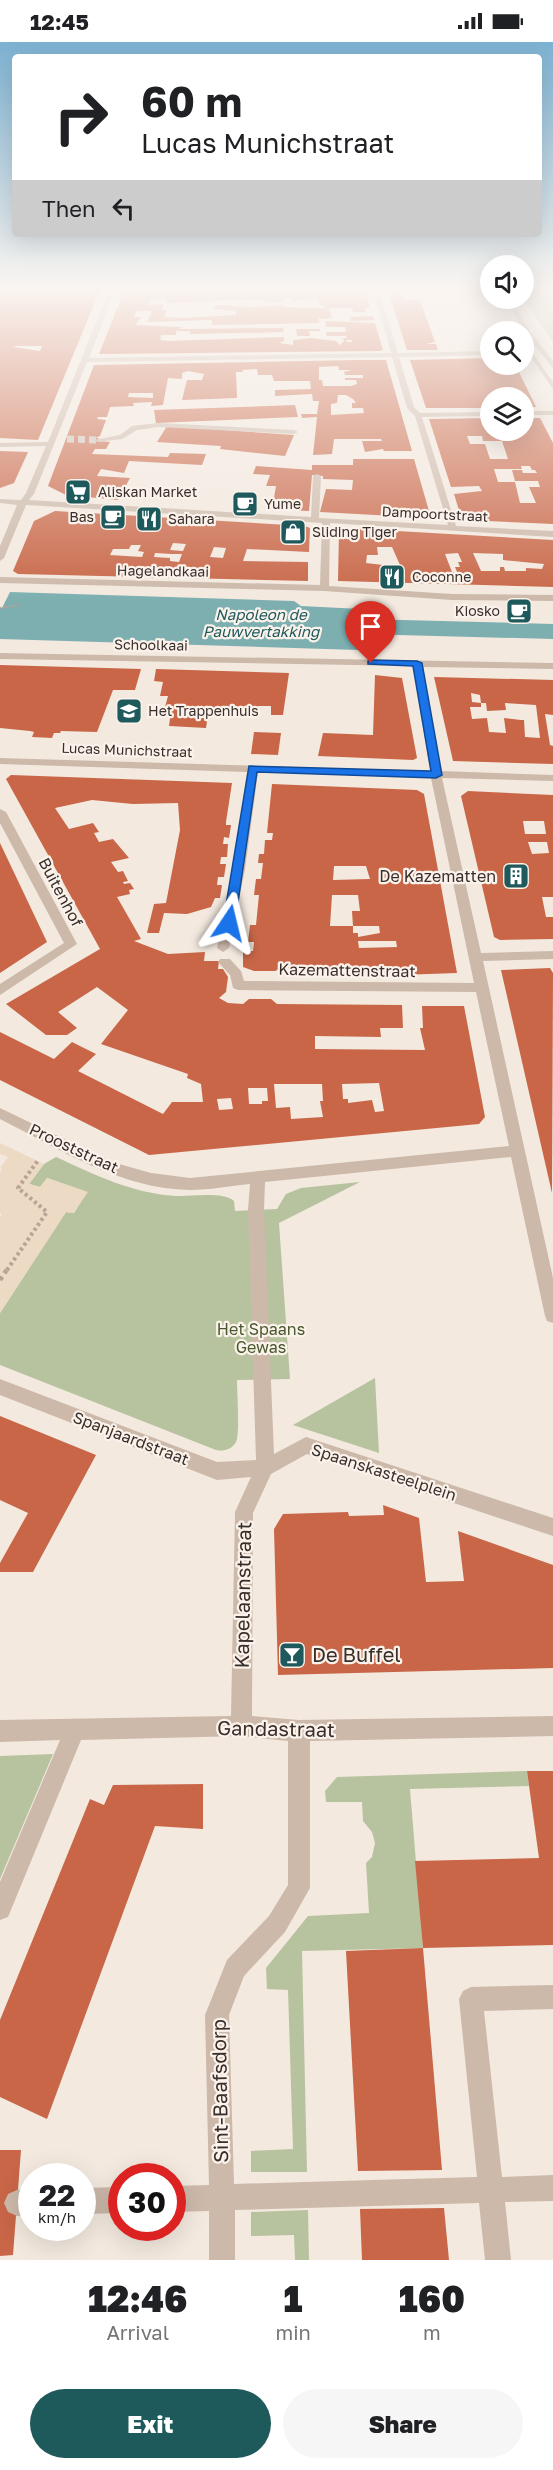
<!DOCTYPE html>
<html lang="en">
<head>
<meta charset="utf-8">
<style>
	body { margin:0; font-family:"Golos Text",sans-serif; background:#f6f6f6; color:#202124; height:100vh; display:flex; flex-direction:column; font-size:22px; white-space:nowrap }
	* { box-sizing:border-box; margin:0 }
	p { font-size:20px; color:#757577 }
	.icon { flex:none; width:33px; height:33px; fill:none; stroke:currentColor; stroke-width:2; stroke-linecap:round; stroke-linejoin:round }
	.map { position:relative; height:2218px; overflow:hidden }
	.details { display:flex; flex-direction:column; background:#fff; flex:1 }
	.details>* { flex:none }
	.banner { position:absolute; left:12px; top:12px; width:530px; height:183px; border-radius:6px; box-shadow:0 6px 24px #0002; background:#fff; color:#202124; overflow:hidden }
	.fabs { position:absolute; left:480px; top:213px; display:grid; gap:12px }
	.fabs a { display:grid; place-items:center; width:54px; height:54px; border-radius:50%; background:#fff; box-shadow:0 6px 24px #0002; font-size:30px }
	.speed { position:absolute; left:18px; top:2121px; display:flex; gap:12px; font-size:30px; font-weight:700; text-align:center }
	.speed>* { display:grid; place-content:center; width:78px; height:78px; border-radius:50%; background:#fff; box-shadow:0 6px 24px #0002; line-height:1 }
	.speed small { font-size:15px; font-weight:400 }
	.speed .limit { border:9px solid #d22; background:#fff; color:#111 }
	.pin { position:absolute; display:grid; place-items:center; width:51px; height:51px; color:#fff; margin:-62px -26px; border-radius:50% 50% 50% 0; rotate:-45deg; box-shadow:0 0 6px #0007 }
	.pin .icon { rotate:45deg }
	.me { position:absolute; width:66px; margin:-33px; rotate:10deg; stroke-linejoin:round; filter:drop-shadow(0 0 4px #0008) }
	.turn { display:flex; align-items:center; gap:21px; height:126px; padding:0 30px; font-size:27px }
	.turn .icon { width:78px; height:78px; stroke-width:2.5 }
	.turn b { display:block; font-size:42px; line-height:51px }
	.then { display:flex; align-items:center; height:57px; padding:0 30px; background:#0003; gap:12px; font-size:22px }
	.eta { display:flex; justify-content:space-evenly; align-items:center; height:102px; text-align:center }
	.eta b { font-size:36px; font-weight:800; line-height:42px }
	.primary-button { display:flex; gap:12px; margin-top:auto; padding:12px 30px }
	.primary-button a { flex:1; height:69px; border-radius:36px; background:#1e595c; color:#fff; font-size:24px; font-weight:800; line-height:69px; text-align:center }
	.primary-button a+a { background:#f6f6f6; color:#202124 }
	.status { display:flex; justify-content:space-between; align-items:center; height:42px; padding:0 30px; background:#fff; direction:ltr }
	.status svg { height:16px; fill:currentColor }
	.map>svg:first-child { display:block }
	.green { fill:#b7c39e }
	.plaza { fill:#ecdac5 }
	.water { fill:#7dafb1 }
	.building { fill:#c86647; fill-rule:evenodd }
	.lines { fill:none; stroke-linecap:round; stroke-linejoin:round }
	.minor-tunnel { stroke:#cec4bb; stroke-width:7; stroke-dasharray:7 4; stroke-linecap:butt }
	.path-far3 { stroke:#b8a394; stroke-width:1.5; stroke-dasharray:1.5 1.5; stroke-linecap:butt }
	.path-far2 { stroke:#b8a394; stroke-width:2; stroke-dasharray:1.5 1.5; stroke-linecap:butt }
	.path-far1 { stroke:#b8a394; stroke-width:4; stroke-dasharray:3 3; stroke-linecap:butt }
	.path { stroke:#b8a394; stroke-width:4.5; stroke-dasharray:4 4; stroke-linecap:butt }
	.minor { fill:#ccb9aa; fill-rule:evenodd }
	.route { fill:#1a73e8; stroke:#114b97; stroke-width:1.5 }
	.labels { text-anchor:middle; stroke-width:4.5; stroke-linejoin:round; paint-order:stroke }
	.far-poi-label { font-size:14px; fill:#392e2a; stroke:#fbf3eb; text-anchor:start }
	.far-street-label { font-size:14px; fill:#392e2a; stroke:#fbf3eb }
	.far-water-label { font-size:15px; font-style:italic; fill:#1e595c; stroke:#fbf3eb }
	.poi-label { font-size:16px; fill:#392e2a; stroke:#fbf3eb; text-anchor:end }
	.street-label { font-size:16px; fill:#392e2a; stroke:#fbf3eb }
	.park-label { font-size:16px; fill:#49582d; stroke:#fbf3eb }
	.near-street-label { font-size:20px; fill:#392e2a; stroke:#fbf3eb }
	.near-poi-label { font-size:20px; fill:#392e2a; stroke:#fbf3eb; text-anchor:start }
</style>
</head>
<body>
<div class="status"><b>12:45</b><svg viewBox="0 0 49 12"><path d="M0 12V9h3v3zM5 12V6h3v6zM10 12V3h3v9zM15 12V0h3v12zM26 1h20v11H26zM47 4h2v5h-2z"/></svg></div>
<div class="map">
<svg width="553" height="2218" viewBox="0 0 553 2218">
	<rect width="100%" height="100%" fill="#f3e9df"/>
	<g class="green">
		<path d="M524,248H553V300L523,257Z"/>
		<path d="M56,1115C95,1133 132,1151 175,1154C190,1155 223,1149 234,1159L235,1169L277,1167L286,1152L301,1146L360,1140L279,1181L290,1337L237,1338C237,1349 240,1393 236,1400C232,1407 224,1410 216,1408L0,1323V1271L66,1170L74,1171L87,1150L47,1136L40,1145L29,1142L44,1122Z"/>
		<path d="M375,1336L379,1411L293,1383Z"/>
		<path d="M53,1712L0,1837V1714Z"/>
		<path d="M527,1729L529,1744L410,1747L423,1906L302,1909L307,2130H251V2109L293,2107L288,1948L267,1947L266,1926L308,1874L369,1871L366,1821L372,1815L375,1801L372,1790L363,1779L362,1760H326L325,1749L337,1735Z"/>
		<path d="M308,2168L309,2218H295L294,2193L251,2194V2170Z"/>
	</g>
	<path class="plaza" d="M0,1101L44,1122L29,1142L40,1145L47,1136L88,1150L73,1171L66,1170L0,1271V1175L2,1172L0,1171V1131L2,1127L0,1126L8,1115L0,1112Z"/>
	<path class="water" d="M10,550L294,559L301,564L361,567V576L363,577L553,582V597L361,592L358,608L0,597V566H2Z"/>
	<g class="building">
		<path d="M0,248H100L38,398L0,396ZM16,304H42L40,309L13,305Z"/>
		<path d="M365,248L370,266H365L366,270H353L352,266H329L332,276L318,277L320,281L212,283V278L147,280L152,269H136L134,275H141L135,283L181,285L180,287L283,286L284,290L190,292V289H176V293H161L160,298L169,299L284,295V299L279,301L293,303V298L310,296L336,299L340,303L344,299L343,296H346L347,300H352V298H347L346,294H327L326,290H346L345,285H326L325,279L375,281L383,308L379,309L99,312L123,251ZM315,256L319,258L320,264L325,263L324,266L283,265L282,263L251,265L218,263L213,267L236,269V273L183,276L164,275L167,268H161L164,262L148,263L151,257H166L167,261L250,257L273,260H282L284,257H291L293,259Z"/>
		<path d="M389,252H402L404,258H420L435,300L426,302H436L438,308H407Z"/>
		<path d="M373,274L374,278L351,279L350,275Z"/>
		<path d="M296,287H320V289H309L310,294H297Z"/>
		<path d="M490,316V322H515L536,365L524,366V356H490V366H426L410,318Z"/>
		<path d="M356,318H386L412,409H384L383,407L365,410L362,399H382L381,397H334L332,412L313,413L317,375L302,376L301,372H317L319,359H313L312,352L275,354V348L311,347L310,339H274L272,333H258L257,327L242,328L243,330H236L237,356L182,358L187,338H202L204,332L188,329L182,331V337L168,336L163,363L151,364L152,360L133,361L134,364L110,365L107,375H98L97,377L106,378L100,394L95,396H99L97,399L110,400L106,407H95L92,412L168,415L170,411L206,412L202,423L129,419L124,431L101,427L97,434L130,436L118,458L66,453L48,444L94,323ZM338,324L339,328H352L344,330L345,333H363V336H345V338H356L357,342L351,344H323L322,338H319V325ZM129,351H153V356L128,355ZM338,353H346L353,357L356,361H352V366H363L364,371L331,373V362L337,361Z"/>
		<path d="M295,363L298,375L156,381L154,368Z"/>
		<path d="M490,376V388H524V376H540L553,401V482L462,478L454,452L482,449L479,444L451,445L429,377ZM467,394H482L483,399H502L501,395H510L511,399H502L508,417H490L485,402H470ZM521,424H530L532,428H535L537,431H523L522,428H512L515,439H538L540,445H529L536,461H520L515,440H498L494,427H522Z"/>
		<path d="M167,384L294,393L285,414L220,407L221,404L157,400Z"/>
		<path d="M0,409L28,410L14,441L0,446Z"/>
		<path d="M353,417H414L431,476L320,470L326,447L352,448L353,438L323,437V434L312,433L309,469L272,467L276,444H266L270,433L253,432L256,424L312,428V423H353Z"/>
		<path d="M55,469L305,484L310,486L309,510L247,507L243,519L308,520V539L18,532L13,529L34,479ZM173,501L186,502L183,509L170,508ZM131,503H141L138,509L144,510L142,515L110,513L113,507H129ZM214,505L226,506L223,516L210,515ZM155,511L172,512H182L179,520L170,519V516L154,515Z"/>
		<path d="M345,486L553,498V545L338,539L339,488ZM392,505L404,532V534H390V527H384L383,523L366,521L367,513H378L377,505ZM458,511L462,520H458L460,525H455L457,530H452L445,512ZM473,511L503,512V518L544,522L542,527L526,526V529H505L504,525H500V529H481Z"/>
		<path d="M512,565L526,566L527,572H513Z"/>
		<path d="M0,623L141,627L135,648H113L97,690L61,689L60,691H54L52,696L32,695L34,690L30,689L0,686Z"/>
		<path d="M156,627L289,631L283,673H271V664H258L257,674L214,671L213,674L208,673L206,686L169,684L171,669H164L168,654H160L163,640L154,639Z"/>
		<path d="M375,633L402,636L417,716L413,718L318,714L323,691L373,693Z"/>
		<path d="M434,635L553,638V673L545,672L550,703L553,704V722L453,719ZM471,651L480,653L481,661H486L487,669L506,668L505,661L536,663L540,696L525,695L524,678H521L504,676L506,691L489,690L487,676L472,677L470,665H481V661L472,660Z"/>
		<path d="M254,690L281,691L278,713L251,712Z"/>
		<path d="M11,733L232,741L226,780V783H231L229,796L224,795L223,802H228L227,815H221L220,822H226L224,835H218L217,843H222L220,856H215L211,865L187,872L164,871L159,891H147L154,862L166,861L180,788L178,761L133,762L92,758L55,766L69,787L93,781L99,790L94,791L99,800L113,797L129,816L111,820L118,830L123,829L128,839L123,840L124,842L130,841L134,847L129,848L130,852L117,855L141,897L134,899L168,912L205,910L204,919H219L218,927H223L228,935L226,950L219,956L228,961L243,962L249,957H271L277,962L402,963L403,986H380L381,995L315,994V1007L425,1008L420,986H423L422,964H464L485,1075L479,1082L149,1113L0,1038V990L54,1017L72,1000L96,1012L78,1029L163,1072L172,1060H203L201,1042L187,1036L188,1032L101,1002L128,968L97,945L58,970L77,986L67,993H46L6,962L100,907L6,737ZM379,1041L384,1069L375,1070L372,1058L348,1061V1057H343L342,1042ZM274,1042H322L323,1059H320L323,1075L291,1077L290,1065L276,1066ZM248,1046H267L268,1059H262V1062H249ZM231,1056L233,1067L219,1068L217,1057Z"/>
		<path d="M272,742L417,748L424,752L457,931L400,933L328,927L313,930L293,928L284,925L275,929H254L243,925V909H253L254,900H248L250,883H256L259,853H254L256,837H261L263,821H258L259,812H264L265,798H272L273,791H267ZM334,824H366L370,837L333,838ZM332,853H358L360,869H352L353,884H379L380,891L358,895V891H353V884H330ZM358,899H396L397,905L359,906Z"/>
		<path d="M468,749L553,753V855H542L546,875H553V897L500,898L494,895L461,754ZM523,779H544L546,792H525ZM528,800H547L549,811L532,812Z"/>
		<path d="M0,801L47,900L0,931Z"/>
		<path d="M550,926L553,931L552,1151L501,928Z"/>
		<path d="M0,1374L96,1413L33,1530H0V1521L28,1471L0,1458Z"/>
		<path d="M383,1463L419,1476L426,1540L464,1539L458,1489L553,1523V1626L278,1633L274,1487L283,1472L348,1470L349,1474L384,1473Z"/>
		<path d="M527,1729H553V1903L423,1906L415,1819L539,1816Z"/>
		<path d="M203,1742V1787L155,1784L47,2077L0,2055V1978L90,1757L104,1763L113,1743Z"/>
		<path d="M423,1906L442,2128L358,2129L346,1909Z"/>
		<path d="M0,2108H21L13,2213L0,2214Z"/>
		<path d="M444,2166L449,2218H362L360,2167Z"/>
	</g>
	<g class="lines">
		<path class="minor-tunnel" d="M67,397L98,398"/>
		<path class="path-far3" d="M535,248L553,271"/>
		<path class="path-far2" d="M0,566L19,563"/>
		<path class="path-far1" d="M7,1228L47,1170L18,1146L39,1117"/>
		<path class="path" d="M0,1238L8,1226"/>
		<g class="minor">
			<path d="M109,248H115L89,316L391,311L373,248H379L398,311L490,309V313L399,315L414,365L420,371L490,370V374L422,375L456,484L553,489V495L330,481L329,544L452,552L553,553V559L452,558L324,549L0,541V535L320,543L322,481L26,463L4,516L0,519V504L17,463L0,461V457L21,458L26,451L46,404L0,405V401L48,400ZM392,315L407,366L415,374L448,483L319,476L321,434L317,432L313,434L311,475L29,458L34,452L87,320Z"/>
			<path d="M505,256H511L531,291L553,319V326L525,292Z"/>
			<path d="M524,299L553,340V347L524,305Z"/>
			<rect x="524" y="369" width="29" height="4"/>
			<path d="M158,381L294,388L298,390L294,392L158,385L137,388L122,397L98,400L94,398L120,393L132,384Z"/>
			<path d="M0,611L553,621V627L423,625L441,729L553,733V739L442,736L481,911L553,909V917L483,919L553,1236V1281L547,1279L545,1274L511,1115L265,1140L264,1168L274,1412L306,1395L553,1476V1494L307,1412L271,1432L253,1471L252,1674L299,1678L553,1674V1694L310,1699V1846L285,1890L244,1934L229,1973L234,2142L477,2135L459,1957L463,1949L471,1945L553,1943V1967L484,1969L502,2135L553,2133V2159L505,2160L511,2218H485L479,2161L235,2168V2218H209V2169L172,2170V2144L209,2143L205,1973L227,1918L269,1874L288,1843V1699L241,1694L81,1698L8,1875L0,1878V1840L60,1698L0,1700V1678L231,1674L235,1470L251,1435L217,1438L0,1353V1337L217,1420L256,1418L248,1168L250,1142C230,1144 209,1148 190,1148C121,1147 59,1107 0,1077V1066L112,1120L151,1131L190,1136L509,1104L476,950L238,948L233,946L230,933L218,920L220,917H230L241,929L244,939L474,941L431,736L258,730L245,827L229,906L223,910L217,906L233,827L247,730L0,722V716L430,729L413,624L0,617Z"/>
			<path d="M0,767L6,770L77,902L0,953V942L64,901L0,781Z"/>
			<path d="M122,2145V2171L82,2172V2146Z"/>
			<path d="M32,2147V2173L17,2174L8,2170L4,2161L8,2152L17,2148Z"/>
		</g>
	</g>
	<linearGradient id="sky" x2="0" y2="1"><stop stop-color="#7db2d2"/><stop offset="0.44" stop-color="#faf5f1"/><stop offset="1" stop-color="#faf5f1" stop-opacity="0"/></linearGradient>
	<rect width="553" height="559" fill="url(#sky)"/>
	<path class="route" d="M371,618L417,619L422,621L442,733L436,736L257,730L235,881L233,884H225L223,881L249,724L431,729L413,624L368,622V619Z"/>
	<defs>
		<symbol id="supermarket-square" viewBox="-11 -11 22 22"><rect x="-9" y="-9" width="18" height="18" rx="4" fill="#1e595c" stroke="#fbf3eb"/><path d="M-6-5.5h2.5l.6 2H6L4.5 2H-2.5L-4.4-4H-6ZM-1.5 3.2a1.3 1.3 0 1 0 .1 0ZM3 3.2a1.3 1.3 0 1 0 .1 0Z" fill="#fff"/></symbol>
		<symbol id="cafe-square" viewBox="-11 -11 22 22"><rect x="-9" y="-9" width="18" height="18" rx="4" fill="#1e595c" stroke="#fbf3eb"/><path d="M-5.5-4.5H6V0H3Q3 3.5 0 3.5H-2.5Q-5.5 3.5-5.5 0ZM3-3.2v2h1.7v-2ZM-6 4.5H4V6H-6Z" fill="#fff"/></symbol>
		<symbol id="restaurant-square" viewBox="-11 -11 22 22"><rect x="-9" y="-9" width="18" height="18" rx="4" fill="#1e595c" stroke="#fbf3eb"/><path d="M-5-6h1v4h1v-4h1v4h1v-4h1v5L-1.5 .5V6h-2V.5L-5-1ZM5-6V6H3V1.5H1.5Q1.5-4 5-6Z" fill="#fff"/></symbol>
		<symbol id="shop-square" viewBox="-11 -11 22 22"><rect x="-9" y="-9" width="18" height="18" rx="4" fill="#1e595c" stroke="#fbf3eb"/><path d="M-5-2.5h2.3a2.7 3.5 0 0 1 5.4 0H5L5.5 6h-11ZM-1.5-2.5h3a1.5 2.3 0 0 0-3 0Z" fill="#fff"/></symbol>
		<symbol id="school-square" viewBox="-11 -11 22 22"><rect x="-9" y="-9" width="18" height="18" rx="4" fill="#1e595c" stroke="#fbf3eb"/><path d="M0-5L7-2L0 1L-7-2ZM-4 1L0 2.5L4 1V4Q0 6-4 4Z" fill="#fff"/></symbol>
		<symbol id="building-square" viewBox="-11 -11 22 22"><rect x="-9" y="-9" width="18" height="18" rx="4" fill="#1e595c" stroke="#fbf3eb"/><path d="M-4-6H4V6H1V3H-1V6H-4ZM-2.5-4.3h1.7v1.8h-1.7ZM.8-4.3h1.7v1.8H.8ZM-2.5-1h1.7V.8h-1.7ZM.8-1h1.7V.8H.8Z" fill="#fff"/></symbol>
		<symbol id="bar-square" viewBox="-11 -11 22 22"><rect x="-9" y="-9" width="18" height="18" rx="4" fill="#1e595c" stroke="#fbf3eb"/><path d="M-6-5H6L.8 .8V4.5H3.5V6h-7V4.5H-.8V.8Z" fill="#fff"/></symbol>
	</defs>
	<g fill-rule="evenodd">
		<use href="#supermarket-square" x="63" y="435" width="30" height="30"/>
		<use href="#cafe-square" x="230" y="447" width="30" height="30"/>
		<use href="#cafe-square" x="98" y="460" width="30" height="30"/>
		<use href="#restaurant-square" x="134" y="462" width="30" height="30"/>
		<use href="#shop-square" x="278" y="475" width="30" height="30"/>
		<use href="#restaurant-square" x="377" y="520" width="30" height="30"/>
		<use href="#cafe-square" x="504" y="554" width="30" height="30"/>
		<use href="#school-square" x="114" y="654" width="30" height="30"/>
		<use href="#building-square" x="501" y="819" width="30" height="30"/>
		<use href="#bar-square" x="277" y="1598" width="30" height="30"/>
	</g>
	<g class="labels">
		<g class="far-poi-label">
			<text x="98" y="455">Aliskan Market</text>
			<text x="264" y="467">Yume</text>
			<text x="94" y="480" text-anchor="end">Bas</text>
			<text x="168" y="482">Sahara</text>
			<text x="312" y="495">Sliding Tiger</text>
			<text x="412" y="540">Coconne</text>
			<text x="500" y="574" text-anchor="end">Kiosko</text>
			<text x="148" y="674">Het Trappenhuis</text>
		</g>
		<g class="far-street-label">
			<text transform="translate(435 472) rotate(3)" y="5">Dampoortstraat</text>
			<text transform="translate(163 529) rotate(1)" y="5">Hagelandkaai</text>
			<text transform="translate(151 603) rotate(1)" y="5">Schoolkaai</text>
			<text transform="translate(127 708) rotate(2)" y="5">Lucas Munichstraat</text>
		</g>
		<g class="far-water-label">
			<text x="261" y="578">Napoleon de<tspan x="261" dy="17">Pauwvertakking</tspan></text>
		</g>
		<g class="poi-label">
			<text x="496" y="840">De Kazematten</text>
		</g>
		<g class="street-label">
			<text transform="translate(61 850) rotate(62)" y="6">Buitenhof</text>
			<text transform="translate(347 928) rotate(1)" y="6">Kazemattenstraat</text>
			<text transform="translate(74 1106) rotate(25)" y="6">Prooststraat</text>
			<text transform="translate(131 1396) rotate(21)" y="6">Spanjaardstraat</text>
			<text transform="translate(384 1430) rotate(18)" y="6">Spaanskasteelplein</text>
		</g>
		<g class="park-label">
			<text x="261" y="1293">Het Spaans<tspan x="261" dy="18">Gewas</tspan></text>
		</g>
		<g class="near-street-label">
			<text transform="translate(243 1553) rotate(-89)" y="7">Kapelaanstraat</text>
			<text transform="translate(276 1687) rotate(1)" y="7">Gandastraat</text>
			<text transform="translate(220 2049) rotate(-91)" y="7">Sint-Baafsdorp</text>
		</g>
		<g class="near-poi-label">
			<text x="312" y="1620">De Buffel</text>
		</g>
	</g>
</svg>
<div class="fabs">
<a><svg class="icon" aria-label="sound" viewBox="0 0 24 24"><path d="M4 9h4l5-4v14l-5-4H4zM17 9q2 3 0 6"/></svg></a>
<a><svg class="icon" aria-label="search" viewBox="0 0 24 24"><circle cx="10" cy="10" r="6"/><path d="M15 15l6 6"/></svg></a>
<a><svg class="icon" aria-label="layers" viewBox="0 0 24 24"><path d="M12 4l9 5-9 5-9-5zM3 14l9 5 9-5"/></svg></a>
</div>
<div class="speed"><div>22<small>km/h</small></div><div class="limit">30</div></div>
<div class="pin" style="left:371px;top:621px;background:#d93025"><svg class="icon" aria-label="arrive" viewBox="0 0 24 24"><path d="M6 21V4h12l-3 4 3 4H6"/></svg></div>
<svg class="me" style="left:229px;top:881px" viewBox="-20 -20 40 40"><path d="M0-17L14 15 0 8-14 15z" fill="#1a73e8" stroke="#fff" stroke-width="4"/></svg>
<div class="banner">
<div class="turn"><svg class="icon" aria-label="right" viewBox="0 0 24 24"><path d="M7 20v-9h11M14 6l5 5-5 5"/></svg><div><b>60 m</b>Lucas Munichstraat</div></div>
<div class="then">Then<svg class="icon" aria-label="left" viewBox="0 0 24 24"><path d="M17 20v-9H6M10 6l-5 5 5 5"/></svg></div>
</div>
</div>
<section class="details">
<div class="eta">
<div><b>12:46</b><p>Arrival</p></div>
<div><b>1</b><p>min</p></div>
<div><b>160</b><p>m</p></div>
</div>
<div class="primary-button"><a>Exit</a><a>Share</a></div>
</section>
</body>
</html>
